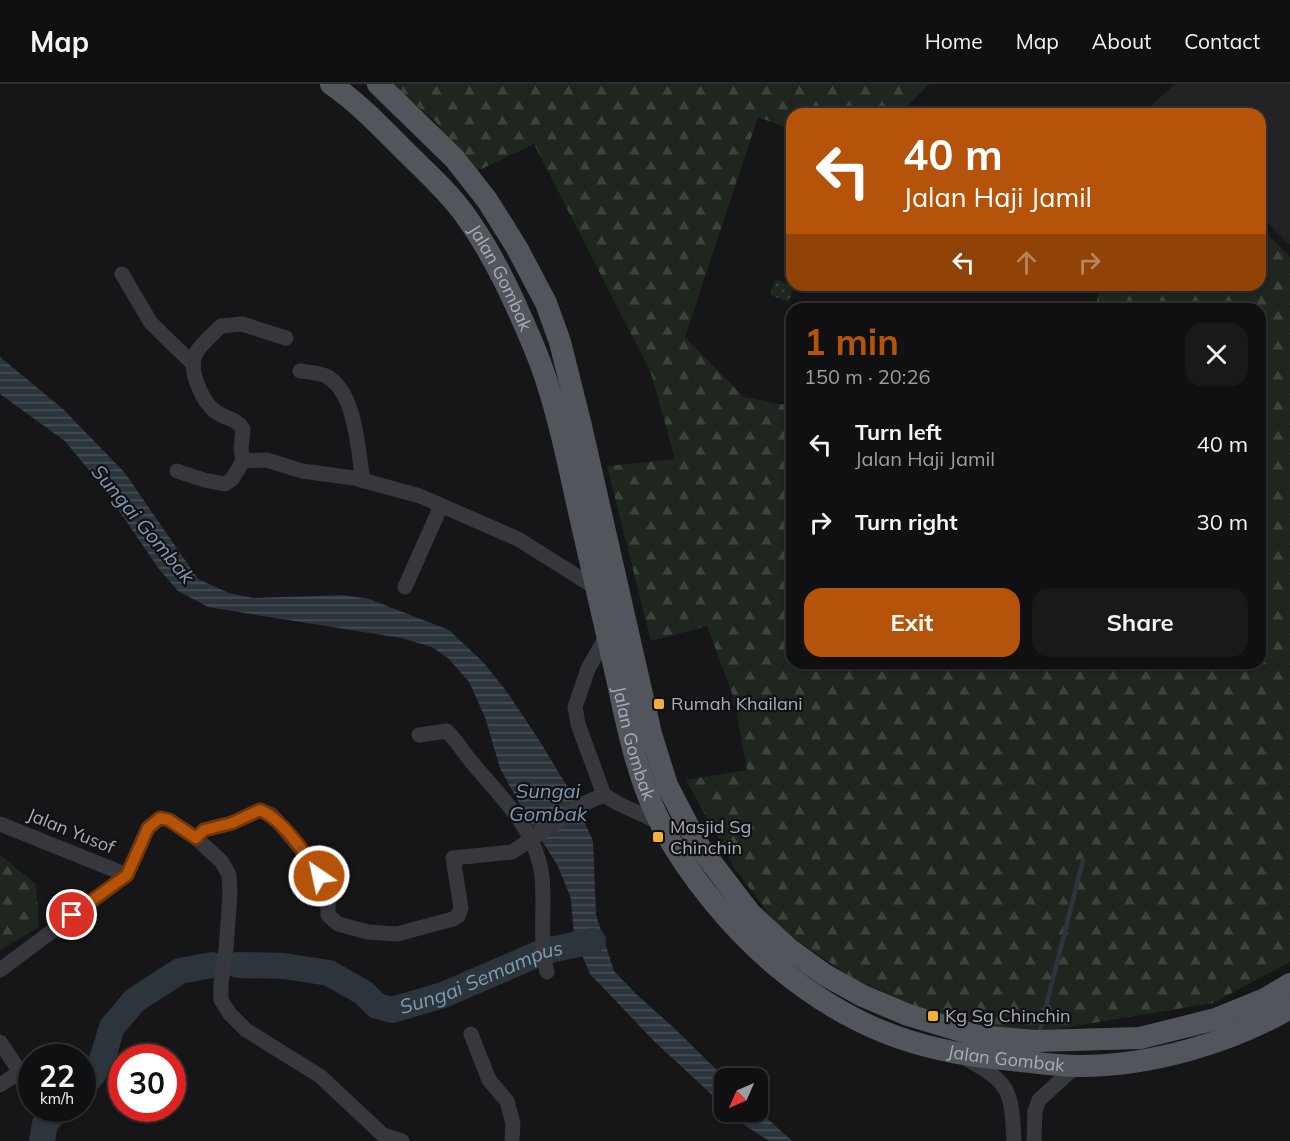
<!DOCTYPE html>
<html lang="en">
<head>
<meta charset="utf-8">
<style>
	body { margin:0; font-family:Mulish,sans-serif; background:#19191b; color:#f1f3f6; height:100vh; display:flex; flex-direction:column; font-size:22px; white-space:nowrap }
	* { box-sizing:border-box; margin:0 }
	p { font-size:20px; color:#9c9d9f }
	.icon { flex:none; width:33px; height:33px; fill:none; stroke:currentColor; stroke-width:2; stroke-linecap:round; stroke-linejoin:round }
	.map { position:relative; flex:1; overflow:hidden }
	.panel { position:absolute; left:786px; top:219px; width:480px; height:366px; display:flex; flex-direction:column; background:#101012; border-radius:18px; box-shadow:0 2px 4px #0004,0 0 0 2px #303032 }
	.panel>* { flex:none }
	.hud { position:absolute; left:786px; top:24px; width:480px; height:183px; border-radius:18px; box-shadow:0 2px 4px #0004,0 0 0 2px #303032; background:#b45309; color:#fff; overflow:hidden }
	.needle { width:39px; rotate:225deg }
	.fabs { position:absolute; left:714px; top:984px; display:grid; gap:12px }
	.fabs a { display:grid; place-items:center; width:54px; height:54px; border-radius:12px; background:#101012; box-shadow:0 2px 4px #0004,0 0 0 2px #303032; font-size:30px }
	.speed { position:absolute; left:18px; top:960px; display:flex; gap:12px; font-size:30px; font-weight:700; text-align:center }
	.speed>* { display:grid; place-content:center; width:78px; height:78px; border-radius:50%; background:#101012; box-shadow:0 2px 4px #0004,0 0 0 2px #303032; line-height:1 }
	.speed small { font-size:15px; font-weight:400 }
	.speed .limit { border:9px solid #d22; background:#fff; color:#111 }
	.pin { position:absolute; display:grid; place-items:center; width:51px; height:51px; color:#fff; margin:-26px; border:3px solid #fff; border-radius:50%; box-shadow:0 2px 6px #0007 }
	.me { position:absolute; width:66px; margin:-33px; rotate:326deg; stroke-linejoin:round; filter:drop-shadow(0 0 4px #0008) }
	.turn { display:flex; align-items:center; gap:21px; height:126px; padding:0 18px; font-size:27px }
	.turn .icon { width:78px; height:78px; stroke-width:2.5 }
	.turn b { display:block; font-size:42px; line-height:51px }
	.lanes { display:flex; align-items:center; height:57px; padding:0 18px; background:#0003; justify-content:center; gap:30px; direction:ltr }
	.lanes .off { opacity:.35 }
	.round { display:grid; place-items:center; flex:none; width:63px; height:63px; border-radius:18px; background:#19191b }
	.overview { display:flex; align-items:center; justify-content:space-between; height:102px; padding:0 18px }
	h1 { font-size:36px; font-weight:700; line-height:45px; color:#b45309 }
	.primary-button { display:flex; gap:12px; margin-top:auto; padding:12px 18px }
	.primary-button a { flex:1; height:69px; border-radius:18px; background:#b45309; color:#fff; font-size:24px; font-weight:700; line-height:69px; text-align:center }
	.primary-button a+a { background:#19191b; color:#f1f3f6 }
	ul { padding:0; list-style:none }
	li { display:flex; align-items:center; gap:18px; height:78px; padding:0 18px }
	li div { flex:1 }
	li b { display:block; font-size:22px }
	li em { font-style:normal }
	header { display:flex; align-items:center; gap:36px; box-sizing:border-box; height:84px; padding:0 30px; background:#101012; border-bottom:2px solid #303032 }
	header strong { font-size:28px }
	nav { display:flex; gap:33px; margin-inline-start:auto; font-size:21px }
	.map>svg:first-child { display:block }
	.built { fill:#222225 }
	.grass { fill:url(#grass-dots) }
	.forest { fill:url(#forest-firs) }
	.water { fill:url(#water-rules) }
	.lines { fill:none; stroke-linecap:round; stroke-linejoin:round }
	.stream { stroke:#2c353c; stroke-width:4.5 }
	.river { stroke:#2c353c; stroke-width:26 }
	.street { stroke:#37383d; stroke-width:15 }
	.primary { stroke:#53555c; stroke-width:22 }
	.route-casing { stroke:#753606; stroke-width:15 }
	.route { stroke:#b45309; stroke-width:10 }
	.poi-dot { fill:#f2b134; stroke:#111113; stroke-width:2 }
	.labels { text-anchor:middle; stroke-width:4.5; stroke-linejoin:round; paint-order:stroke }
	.street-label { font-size:18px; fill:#a8adb8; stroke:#111113 }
	.poi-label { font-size:18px; fill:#a8adb8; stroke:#111113; text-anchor:start }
	.water-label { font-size:20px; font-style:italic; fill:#7f9bb3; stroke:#111113 }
</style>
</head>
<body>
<header>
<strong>Map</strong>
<nav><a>Home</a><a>Map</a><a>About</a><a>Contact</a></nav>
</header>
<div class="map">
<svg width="1290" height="1057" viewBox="0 0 1290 1057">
	<defs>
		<pattern id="grass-dots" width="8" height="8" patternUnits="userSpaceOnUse" patternTransform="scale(1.5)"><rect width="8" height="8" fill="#1e261f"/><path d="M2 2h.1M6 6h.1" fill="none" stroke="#3c433d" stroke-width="1.8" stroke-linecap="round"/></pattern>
		<pattern id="forest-firs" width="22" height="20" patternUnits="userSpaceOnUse" patternTransform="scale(1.5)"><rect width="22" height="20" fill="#1e261f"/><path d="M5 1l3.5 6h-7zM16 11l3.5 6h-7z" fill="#3c433d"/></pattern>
		<pattern id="water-rules" width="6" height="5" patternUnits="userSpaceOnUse" patternTransform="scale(1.5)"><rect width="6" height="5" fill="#2c353c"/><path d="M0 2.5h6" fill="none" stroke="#485056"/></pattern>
	</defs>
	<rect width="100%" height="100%" fill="#161618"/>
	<path class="built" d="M1175,0H1290V161L1260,131V30H1142Z"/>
	<path class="grass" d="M775,195L794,202L789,218L770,211Z"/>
	<g class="forest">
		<path d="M391,0H929L900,30H792V46L758,33L685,253L744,313L792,322V579H1260V225H1096L1099,201H1260V143L1290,173V878L1213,919L1051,946L949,939L851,893L780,845L734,783L686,696L747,686L734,615L707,542L651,557L607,382L675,375L651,289L534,60L475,88L435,37Z"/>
		<path d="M0,771L36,800L39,843L0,866Z"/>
	</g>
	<g class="water">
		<path d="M0,273L63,325L125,389L198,495L229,509L253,514L343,511L369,515L449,546L483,578L507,608L539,656L571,709L593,757L596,831L614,887L636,910L673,943L725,994L724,1022L655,958L590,890L574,852L571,815L558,782L525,730L500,684L485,633L469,598L449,575L432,563L401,554L208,523L178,507L159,485L102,402L65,357L0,310Z"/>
		<path d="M758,1026L791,1056L793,1057H769L743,1040L730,1028H758Z"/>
	</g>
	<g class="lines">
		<path class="stream" d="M1039,950L1083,776"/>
		<g class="river">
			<path id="s1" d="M238,881L284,882L329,889L364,909L377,922L392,926L443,911L545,867L593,857"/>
			<path d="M82,1001L91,993L102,976L112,943L135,916L180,887L212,881"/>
			<path d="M42,1057L45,1040L58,1024"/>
		</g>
		<g class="street">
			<path d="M122,190L151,239L193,280"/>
			<path d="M300,287C308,288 321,289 328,293C356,310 358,367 363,397"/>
			<path d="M243,377L241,365L243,345C236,334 226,335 216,328C203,319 187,285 196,269C201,260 213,250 221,242L242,240L286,254"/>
			<path d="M177,387L204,396L225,400L232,395L243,377L267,376L302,387L354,394L420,412L518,455L596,504"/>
			<path d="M405,503L441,422"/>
			<path d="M607,551L588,585L575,623L578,640L604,711L619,720L661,739"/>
			<path d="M419,651L447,647C456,656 462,666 470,676C499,712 536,743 542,792C545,824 539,857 547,888"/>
			<path d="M0,740L127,791"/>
			<path d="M196,754L204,746L232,739L260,726L272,731L311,777L328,808V831L338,840L368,848L397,850L453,835L458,832L461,824L453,774L512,768L585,719L604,711"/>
			<path d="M0,886L127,791L148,744L160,734L169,736L196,754L222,778L229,791L230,810L226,865L221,899V916L230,930L246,946L320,992L383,1051L402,1057"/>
			<path d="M471,950L489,996L507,1017L513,1040L512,1057"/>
			<path d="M0,958L20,988L0,1001"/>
			<path d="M965,974C1011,1000 1011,1005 1014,1057"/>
			<path d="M1034,1057L1035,1027L1039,1016L1076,982"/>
		</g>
		<g class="primary">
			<path id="s2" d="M331,0C357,18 378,40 401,63C423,85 447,106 465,131C494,171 515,218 534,263C554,311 565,364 576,414C589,473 603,532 616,590C627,641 637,694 661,740C688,792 735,848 780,885C848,941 915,967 1002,975C1028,977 1054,982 1080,982C1149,982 1231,959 1290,924"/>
			<path d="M378,0L454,74L487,116L517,164L546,219L560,258L581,342L651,650L667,701L698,761L750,829L789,865L825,891L863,912L908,931L978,952L1038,957L1140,954L1216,935L1265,915L1290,900"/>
		</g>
	</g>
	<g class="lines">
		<defs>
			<path id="route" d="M72,831L127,791L148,744L160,734L169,736L196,754L204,746L232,739L260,726C282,735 307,771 319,792"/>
		</defs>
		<use href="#route" class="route-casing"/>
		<use href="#route" class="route"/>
	</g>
	<g class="poi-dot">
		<rect x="653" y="614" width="12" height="12" rx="3"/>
		<rect x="652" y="747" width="12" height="12" rx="3"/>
		<rect x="927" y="926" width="12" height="12" rx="3"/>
	</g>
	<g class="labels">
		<g class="street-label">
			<text dy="6" stroke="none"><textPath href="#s2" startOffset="260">Jalan Gombak</textPath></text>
			<text dy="6" stroke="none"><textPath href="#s2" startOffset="746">Jalan Gombak</textPath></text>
			<text transform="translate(71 747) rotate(22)" y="6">Jalan Yusof</text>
			<text dy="6" stroke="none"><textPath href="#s2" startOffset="1268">Jalan Gombak</textPath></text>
		</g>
		<g class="poi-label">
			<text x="671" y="626">Rumah Khailani</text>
			<text x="670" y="749">Masjid Sg<tspan x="670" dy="21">Chinchin</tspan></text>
			<text x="945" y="938">Kg Sg Chinchin</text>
		</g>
		<g class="water-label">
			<text transform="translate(143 440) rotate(50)" y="7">Sungai Gombak</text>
			<text x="548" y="714">Sungai<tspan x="548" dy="23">Gombak</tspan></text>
			<text dy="7" stroke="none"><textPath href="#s1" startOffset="261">Sungai Semampus</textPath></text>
		</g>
	</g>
</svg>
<div class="fabs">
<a><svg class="needle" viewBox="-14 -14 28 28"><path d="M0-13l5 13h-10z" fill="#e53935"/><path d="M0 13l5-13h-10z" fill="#9c9d9f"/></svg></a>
</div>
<div class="speed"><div>22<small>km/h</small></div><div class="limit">30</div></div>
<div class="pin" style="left:72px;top:831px;background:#d93025"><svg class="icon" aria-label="arrive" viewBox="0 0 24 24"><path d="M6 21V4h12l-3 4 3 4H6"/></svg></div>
<svg class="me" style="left:319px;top:792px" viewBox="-20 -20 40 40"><circle r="17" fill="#b45309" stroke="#fff" stroke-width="3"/><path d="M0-11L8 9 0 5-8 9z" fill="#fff"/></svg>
<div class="hud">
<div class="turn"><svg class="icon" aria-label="left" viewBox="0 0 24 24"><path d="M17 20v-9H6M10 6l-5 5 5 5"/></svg><div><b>40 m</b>Jalan Haji Jamil</div></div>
<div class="lanes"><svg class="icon" aria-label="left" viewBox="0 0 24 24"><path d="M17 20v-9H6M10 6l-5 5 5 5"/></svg><svg class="icon off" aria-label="ahead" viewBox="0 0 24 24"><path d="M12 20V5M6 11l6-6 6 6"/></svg><svg class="icon off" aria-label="right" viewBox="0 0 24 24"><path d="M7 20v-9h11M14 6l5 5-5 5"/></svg></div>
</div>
<section class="panel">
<div class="overview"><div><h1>1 min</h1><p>150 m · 20:26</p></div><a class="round"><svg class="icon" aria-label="close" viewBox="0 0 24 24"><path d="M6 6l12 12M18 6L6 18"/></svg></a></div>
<ul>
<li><svg class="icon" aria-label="left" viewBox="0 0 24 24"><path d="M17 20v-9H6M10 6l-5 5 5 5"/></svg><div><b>Turn left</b><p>Jalan Haji Jamil</p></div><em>40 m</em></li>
<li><svg class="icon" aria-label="right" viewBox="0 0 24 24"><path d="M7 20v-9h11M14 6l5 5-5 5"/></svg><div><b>Turn right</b></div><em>30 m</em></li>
</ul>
<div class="primary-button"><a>Exit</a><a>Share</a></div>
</section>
</div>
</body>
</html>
